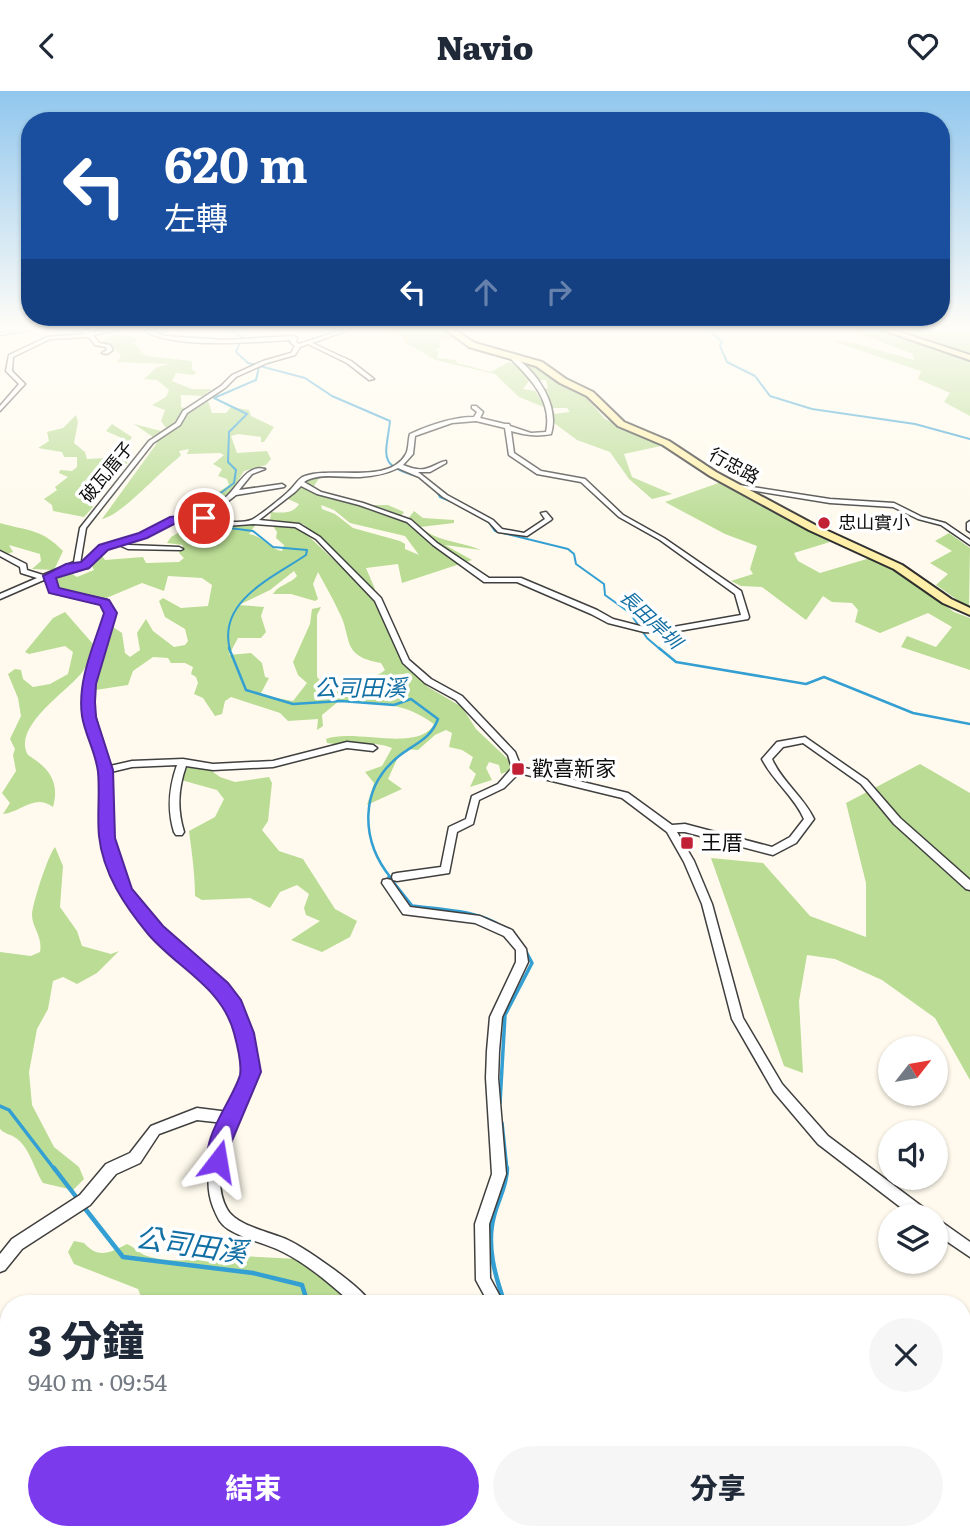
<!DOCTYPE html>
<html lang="zh-TW">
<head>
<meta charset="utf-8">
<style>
	body { margin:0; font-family:Literata,"Noto Sans TC",serif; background:#f6f6f7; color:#1f2937; height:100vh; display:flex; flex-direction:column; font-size:26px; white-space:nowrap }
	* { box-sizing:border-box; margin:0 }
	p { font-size:23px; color:#747a83 }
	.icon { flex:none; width:38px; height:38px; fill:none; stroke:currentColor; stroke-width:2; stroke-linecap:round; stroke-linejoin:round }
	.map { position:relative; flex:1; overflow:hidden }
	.sheet { position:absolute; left:0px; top:1204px; width:971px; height:245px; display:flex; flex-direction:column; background:#fff; border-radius:28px 28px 0 0; box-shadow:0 2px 5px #0004 }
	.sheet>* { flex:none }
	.top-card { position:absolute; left:21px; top:21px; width:929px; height:214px; border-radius:28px; box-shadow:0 2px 5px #0004; background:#1a4fa0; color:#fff; overflow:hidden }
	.needle { width:46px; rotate:59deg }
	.controls { position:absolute; left:878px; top:945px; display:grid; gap:14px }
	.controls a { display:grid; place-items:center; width:70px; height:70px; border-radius:50%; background:#fff; box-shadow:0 2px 5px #0004; font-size:35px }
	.pin { position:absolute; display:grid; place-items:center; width:60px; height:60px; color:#fff; margin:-30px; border:4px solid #fff; border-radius:50%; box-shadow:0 2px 7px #0007 }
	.me { position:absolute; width:77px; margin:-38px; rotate:14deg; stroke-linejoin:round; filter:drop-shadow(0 0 5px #0008) }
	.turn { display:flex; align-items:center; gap:24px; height:147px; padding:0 28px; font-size:32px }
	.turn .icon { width:91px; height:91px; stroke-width:2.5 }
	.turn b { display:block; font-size:49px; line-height:60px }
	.lanes { display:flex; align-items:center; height:66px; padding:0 28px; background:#0003; justify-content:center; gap:35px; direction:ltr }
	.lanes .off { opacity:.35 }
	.round { display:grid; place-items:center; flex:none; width:74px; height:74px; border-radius:37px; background:#f6f6f7 }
	.head { display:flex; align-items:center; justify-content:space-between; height:119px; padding:0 28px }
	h1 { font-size:42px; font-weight:800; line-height:52px }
	.cta { display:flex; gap:14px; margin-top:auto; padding:14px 28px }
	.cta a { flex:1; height:80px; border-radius:42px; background:#7c3aed; color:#fff; font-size:28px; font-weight:800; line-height:80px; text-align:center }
	.cta a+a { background:#f6f6f7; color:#1f2937 }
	header { display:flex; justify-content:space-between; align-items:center; height:91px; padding:0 28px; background:#fff; font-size:32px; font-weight:800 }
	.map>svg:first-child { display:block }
	.forest { fill:#badc94; fill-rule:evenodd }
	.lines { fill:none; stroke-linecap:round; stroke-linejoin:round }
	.stream-far3 { stroke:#339fd2; stroke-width:2 }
	.stream-far2 { stroke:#339fd2; stroke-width:2.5 }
	.stream-far1 { stroke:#339fd2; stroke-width:3.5 }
	.stream { stroke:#339fd2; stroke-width:4.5 }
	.street-casing { stroke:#404040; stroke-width:3 }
	.secondary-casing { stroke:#2f2f2f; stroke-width:4 }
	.street { fill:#fff; fill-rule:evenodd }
	.secondary { fill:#ffefa8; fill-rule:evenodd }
	.route { fill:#7c3aed; stroke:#51269a; stroke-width:2 }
	.poi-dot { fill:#c22034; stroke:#fff; stroke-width:2.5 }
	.labels { text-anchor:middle; stroke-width:7; stroke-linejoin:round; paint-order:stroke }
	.far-street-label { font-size:18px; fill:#0d0d0d; stroke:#fff }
	.far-poi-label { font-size:18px; fill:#0d0d0d; stroke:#fff; text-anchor:start }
	.far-water-label { font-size:19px; font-style:italic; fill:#126fa3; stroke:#fff }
	.poi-label { font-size:21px; fill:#0d0d0d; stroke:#fff; text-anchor:start }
	.water-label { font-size:23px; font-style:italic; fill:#126fa3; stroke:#fff }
	.near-water-label { font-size:28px; font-style:italic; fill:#126fa3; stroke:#fff }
</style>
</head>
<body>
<header><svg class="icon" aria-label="back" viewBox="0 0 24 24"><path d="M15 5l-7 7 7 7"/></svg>Navio<svg class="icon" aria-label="heart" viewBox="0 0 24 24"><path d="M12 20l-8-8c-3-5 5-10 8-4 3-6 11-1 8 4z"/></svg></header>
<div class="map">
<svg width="970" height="1449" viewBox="0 0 970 1449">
	<rect width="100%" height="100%" fill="#fffaed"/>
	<g class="forest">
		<path d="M376,238H443L464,251L452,247L439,250L441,256L435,259L439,261L437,267L456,269L457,272L491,281L509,271L524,277L529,290L523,298L535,300L546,317L519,306L495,283L436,269L404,251L402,245Z"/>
		<path d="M847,238L970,240V325L944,311L950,302L918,288L921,280L832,250L850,251L914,269L913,263Z"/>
		<path d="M117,243L138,247L134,253L146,265L192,270V279L196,281L194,284L176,282L172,290L192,298H212L203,305L181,304V316L187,318L216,302L219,304L208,310L212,322H226L231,316L249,319L251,325L274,336L264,351H261V346L238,343L231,345L237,362L267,360L271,368L266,374L244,380L237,391L239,401L204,411L229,394L227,388L218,385L222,378L213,373L224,364L220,362L187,363L189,358L179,360L181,364L177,368C158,382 122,424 102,428L157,352L153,346L134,333L161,340L166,337L161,330L165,319L152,314L166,306L169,299L157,289L144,288L157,276L170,273L116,271L121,266L115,257L102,250Z"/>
		<path d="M519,270L535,275L586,306L605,328L661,355L624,363L632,386L672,403L652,408L629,388L610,361L577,349L554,332L553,323L570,321L567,317H551L541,299L548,297L546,289H537L531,278Z"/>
		<path d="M76,324L78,331L74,352L85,361L87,368L105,367L124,348L106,340L112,333L132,346L123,360L130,368L123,378L118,377L119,363C101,363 103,382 100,394L84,405L93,416L84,426L53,420L52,414L44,408L57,399L55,396L68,386L59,382L60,379L72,380L77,376V366H64L62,361L38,357L49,350L47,341L63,337Z"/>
		<path d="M319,387L313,397L318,400L368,414H388L404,421L401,425L408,428L414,420L423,427L454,429V432L420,436C438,451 459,450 481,459L445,454L472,469L402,492L398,473L366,477L375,498L372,499L303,433L270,431L271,421C282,422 293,423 299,413L288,408L306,389ZM321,414L334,419L350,432L405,445L419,464L405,458V453L400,450L353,437L335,423L322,418Z"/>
		<path d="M721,391L830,451L794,462L798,470L820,482L870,467L915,491L954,521L970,527V579L901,556L907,545L936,556L952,536L928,522L880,542L855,531L858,519L852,512L832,511L823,505L806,529L762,496L741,495L731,490L753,483L750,478L757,455L725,443L665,411Z"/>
		<path d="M193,430L225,435L256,433L249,443C263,445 269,458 282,460L284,454L276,447L277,441L273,435L299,436L374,507L385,522L401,569L428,596L462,616L476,638L514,674L511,679L501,683L499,674L489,671L486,677L492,689L470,696L476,683L469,677L473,666L462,659L449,656L452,642L446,639L435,644L418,659L406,658L398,666L388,688L402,698L367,714L374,692L365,681L382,675L392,657C371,648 348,656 327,652L326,648C354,637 419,662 434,633C400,609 380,614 339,610L322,624L323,635L317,639L318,628L288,630L280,622L231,606L225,610L222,623L215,625L203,607L194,603L198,592L196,586L191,583L193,576L185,572H171L168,567L153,566L133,580L128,594L89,600L113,536L122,542L125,562L130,566L140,559L137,542L146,528L153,540L174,556L185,554L188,550L185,538L165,526L159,510L163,507L181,517L208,515L212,494L202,487L168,485L164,500L142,492L104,508L54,498L53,487L69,481L77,486L94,479L91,473L100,462L105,469L143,466L146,472L179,471L184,467L179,462L183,454L167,452L171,446L192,434L188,431ZM294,480L297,485C290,493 278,494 273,503H291L315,510L318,508L313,493L318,481C325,494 333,508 339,521C353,547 340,565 381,572L385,579C370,593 344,584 326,595L317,586V524L321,516L312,518L310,533L293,571L298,584L307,592L293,610L260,604L269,587L265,586L262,572L251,562L229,564L238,547H261L266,541L261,525L264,516L239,514L270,499Z"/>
		<path d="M0,432C28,440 42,438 63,460L54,479L32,478L41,470L40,463L9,454L13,461L0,465Z"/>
		<path d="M949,442L970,457L969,517L936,494L948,483L930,472L952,460L935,450Z"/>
		<path d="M65,521L93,553L95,561C90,567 87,574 83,580C70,599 11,635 28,664C49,677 60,691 53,716C35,702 21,721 3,723L10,712L2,702L16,680L13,664L15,658L10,648L21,625L18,607L8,583L15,578L21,579L23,588L33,596L50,593L68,583L73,561L65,555L29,563L25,561L53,527Z"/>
		<path d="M198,670L220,686L235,691L269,686L272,692L268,730L262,739L279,760L303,768L335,818L357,830L350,846L322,861L291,849L320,830L306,824L304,817L309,803L297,794L280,801L270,817L250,807L202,809L195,805C195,784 192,762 189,740L215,726L224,708L217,699L181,689L190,671Z"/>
		<path d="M920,673L970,702V989L935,927L882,889L835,868L807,864L799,910L803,982L784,975L711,767L763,772L810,825L866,846V792L846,712Z"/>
		<path d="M55,756L63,775L60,816L77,840L82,855L111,863L119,860L97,882L77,893L63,886L53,890L48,918L37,938L29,981L32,1014L54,1056L79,1076L84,1088L73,1099L43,1092C34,1078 30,1057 16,1047C10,1043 5,1043 0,1038V861L31,865L40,861C43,846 32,836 32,824C32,814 48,764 55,756Z"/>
		<path d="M74,1150L84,1152C98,1168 110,1162 127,1153C134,1156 140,1163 147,1165C168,1172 201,1170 221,1164L297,1168L354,1213H144L138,1198L74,1173L68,1161Z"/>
		<path d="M0,1383L9,1393V1440H52L60,1449H0Z"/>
		<path d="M89,1440H450L454,1449H88Z"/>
	</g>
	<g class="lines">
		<g class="stream-far3">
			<path d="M227,238L242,246L236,261L248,272L305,287L332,305L390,330C386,365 377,374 416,385"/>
			<path d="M708,238L722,251L720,255L727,271L755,285L770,305L812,318L915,333L970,348"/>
			<path d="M436,399L440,406L455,412"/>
			<path d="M488,430L495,440L568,458L574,463L576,473L604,493L605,504L630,522L647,547L661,559"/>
			<path d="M230,559C217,510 272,487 306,464L307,459L273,456L253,440L206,434L199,430L202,416L234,392L236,379L228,371L229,341L247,323L214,307L256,289L259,276"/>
		</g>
		<g class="stream-far2">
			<path d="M229,557L246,599L293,613L341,610L394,614L411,608L438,628C431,648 414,653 399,665C359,697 360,749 391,787"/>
			<path d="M659,557L676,571L806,593L824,586L913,622L970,633"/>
		</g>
		<g class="stream-far1">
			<path d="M389,786L412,815C463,821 508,820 532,872L505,924L500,1012"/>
			<path d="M0,1015L9,1019L55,1079"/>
			<path d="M502,1032L507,1079"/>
		</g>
		<g class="stream">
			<path d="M54,1077L77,1107"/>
			<path d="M83,1115L123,1166L253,1182L302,1194L308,1213"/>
			<path d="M505,1213C495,1185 486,1154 494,1125C498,1108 507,1095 507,1077"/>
			<path d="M490,1440L494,1449"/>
			<path d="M872,1440L881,1449"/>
		</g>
		<defs>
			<g id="street">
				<path d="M26,238H35L0,244V242Z"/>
				<path d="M78,238C84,238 90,241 96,241C104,240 112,237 120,238L93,244L99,252L110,254L113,259L107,263L102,262L107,259L106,256L95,254L89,246L50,248L13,266L12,280L25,293L0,320V315L19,293L6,280L9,264L47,246L87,243Z"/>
				<path d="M142,238H147L165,245L224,249L294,245L297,247L296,251L299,253L345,238H351L312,252L351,270L374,288L369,289L347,272L308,253L300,256L295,264L267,272L236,286L225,297L187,322L180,334L153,352L86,437L80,473H83L101,456L141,443L172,427L189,425L202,427L204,423C211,417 220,412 227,405C238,395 247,373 265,378L252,383L239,399L282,393L285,395L284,396L236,404L209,425V428C219,430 241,433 251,429C257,427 284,405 289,400C295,395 298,387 305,385C332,375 389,394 406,363C409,358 408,349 410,343C430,334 452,326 474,326L477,321L472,317V315H476L483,321L480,327L505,333H509L510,335L531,342L546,341C553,310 530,287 510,267L513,265C537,280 560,315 551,343C536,346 525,344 511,340L514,362L541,380L585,388L623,424L664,447L741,500L749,526L748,528L673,541L659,542L644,541L608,532L591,523L517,491H484L433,454L407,431L359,414L317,403L301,395L295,401L259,429L299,433L320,446L381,507L409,569L431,588L462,605L515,661L521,676L628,702L672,734L685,733L772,756L790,746L804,728C794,705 773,690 762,668L777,651L805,646L867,689L900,727L970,789V799L966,798L894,733L861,693L803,652L783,656L772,668C782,691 803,705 814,728L796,752L773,764L685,741H677L694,770L712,813L743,927L782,993L828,1045L928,1120L930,1125H912L818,1053L774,1001L732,928L702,813L684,771L667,741L622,707L519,682L504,697L479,709L473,733L457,741L449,782L397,790L393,789L392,786L393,783L397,782L441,776L449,736L466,728L472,705L498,693L512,677L508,664L456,609L425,592L403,572L375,510L316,448L295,436L253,433L225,435L189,429L175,430L145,445L126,452L129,454L179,456L183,458L181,459L128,458L119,454L105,458L88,477L69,478L53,485L56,498L107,509L114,522C109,551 93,577 93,606C93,630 105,652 110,675L132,670L183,668L213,673L273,670L347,651L373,654L377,657L373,660L347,657L273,676L213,679L186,675C178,698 177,718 184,741L182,744H176L174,741C167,718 169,697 177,674L132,676L111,681C113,711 108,742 117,771C127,801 149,827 172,849C205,880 237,899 251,945C254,956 258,970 256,982C249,1025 203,1073 227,1118C236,1135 271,1141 288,1149C305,1157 364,1197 371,1213H353C331,1194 309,1174 283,1161C266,1152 245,1149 228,1138C219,1132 217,1125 213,1116C202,1087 213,1059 224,1032L197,1029L159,1043L140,1072L116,1083L90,1114L22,1158L5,1179L0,1181V1163L12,1148L80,1104L106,1073L130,1062L151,1035L197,1017L229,1021C235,1008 242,995 244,981C245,972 243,963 241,954C229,900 188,882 153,844C136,826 121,805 112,782C97,748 106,713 101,677C97,650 83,626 85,599C87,572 101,548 106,522L101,513L50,501L46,488L0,508V503L37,487L21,482L20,476L0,465V460L26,473L27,479L43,484L74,471L80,437L149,350L176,332L183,320L221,295L232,284L263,270L291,262L295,255L290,251L291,249C254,251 171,259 142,238ZM476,330L505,337L509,364L537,383L581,391L619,426L660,449L735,503L741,524L673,536L659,537L644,536L613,528L597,519L521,487H489L437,452L411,429L363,412L321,401L304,391C319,381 343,387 360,386C374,385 386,383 398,377L419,386L443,406L489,431L498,441L527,445L551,429L552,428L546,421L541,422L545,428L524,442L502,438L493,429L447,404L418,381H430L446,372V370C439,371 435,375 428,377C421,380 410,377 403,374L413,363L415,345L452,332Z"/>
				<path d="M739,394L830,408L894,412L922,426L945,432L970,449V454L941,434L918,428L893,416L830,412L737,397V395Z"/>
				<path d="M970,430V441L967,439V432Z"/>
				<path d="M387,788L391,789L410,816L480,825L512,839L526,858L528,871L502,926L499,960L498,987L506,1083L489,1133L490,1187L504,1213H489L476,1189L475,1133L492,1083L486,987L487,960L490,926L516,871V859L504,845L475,832L403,823L382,792L383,789Z"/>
				<path d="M936,1127L970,1151V1166L936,1143Z"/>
				<path d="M461,1440H477L480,1449H464Z"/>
				<path d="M763,1440H779L781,1449H765Z"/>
			</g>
			<g id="secondary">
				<path d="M445,238H453L475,252L542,271L566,288L593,301L624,331L669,350L716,381L817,435L902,474L951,508L970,517V524L943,512L894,478L809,439L710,385L663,354L618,335L587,305L560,292L536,275L469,256Z"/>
				<path d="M880,238H890L970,264V269Z"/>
			</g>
		</defs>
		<use href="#street" class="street-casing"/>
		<use href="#secondary" class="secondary-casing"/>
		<use href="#street" class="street"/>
		<use href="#secondary" class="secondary"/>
	</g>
	<linearGradient id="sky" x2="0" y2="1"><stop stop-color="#91c7ee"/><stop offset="0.54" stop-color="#fffdf7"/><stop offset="1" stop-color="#fffdf7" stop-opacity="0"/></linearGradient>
	<rect width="970" height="440" fill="url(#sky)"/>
	<path class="route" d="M204,423L210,427L208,429L176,432L147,447L108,459L89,477L56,487L59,497L109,509L117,522L96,593L95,611L96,626L113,679L115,747L132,798L163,835L228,892L241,909L254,942L261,981L231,1052L226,1078L218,1081L210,1078C198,1049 232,1011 240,984C242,973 237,953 234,942C222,896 177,877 148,843C125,815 103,783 99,745C97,724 100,702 98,681C96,662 85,644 82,625C77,590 94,554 104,522L100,514L49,502L43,485L66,473L81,471L99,454L139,442L170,426Z"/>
	<g class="poi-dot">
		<circle cx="824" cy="432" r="7"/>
		<rect x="511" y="671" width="14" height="14" rx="3.5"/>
		<rect x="680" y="745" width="14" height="14" rx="3.5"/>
	</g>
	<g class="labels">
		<g class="far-street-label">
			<text transform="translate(734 375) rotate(29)" y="6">行忠路</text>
			<text transform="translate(107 381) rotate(-51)" y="6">破瓦厝子</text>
		</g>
		<g class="far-poi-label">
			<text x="838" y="438">忠山實小</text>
		</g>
		<g class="far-water-label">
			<text transform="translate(651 528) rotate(43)" y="7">長田岸圳</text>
		</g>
		<g class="poi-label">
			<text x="532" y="685">歡喜新家</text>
			<text x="701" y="759">王厝</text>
		</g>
		<g class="water-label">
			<text x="360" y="605">公司田溪</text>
		</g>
		<g class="near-water-label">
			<text transform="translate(191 1154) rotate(8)" y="10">公司田溪</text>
		</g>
	</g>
</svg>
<div class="controls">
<a><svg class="needle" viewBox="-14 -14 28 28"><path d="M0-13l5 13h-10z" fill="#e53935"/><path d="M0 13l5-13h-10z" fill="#747a83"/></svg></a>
<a><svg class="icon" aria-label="sound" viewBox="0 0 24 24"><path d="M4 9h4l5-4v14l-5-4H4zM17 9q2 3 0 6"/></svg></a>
<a><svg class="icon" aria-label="layers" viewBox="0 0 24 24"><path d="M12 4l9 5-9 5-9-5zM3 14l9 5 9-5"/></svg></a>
</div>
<div class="pin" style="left:204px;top:427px;background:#d93025"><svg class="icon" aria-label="arrive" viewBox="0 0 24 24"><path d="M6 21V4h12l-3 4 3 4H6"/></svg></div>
<svg class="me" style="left:218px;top:1070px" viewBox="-20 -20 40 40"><path d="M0-17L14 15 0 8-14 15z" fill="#7c3aed" stroke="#fff" stroke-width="4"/></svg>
<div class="top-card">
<div class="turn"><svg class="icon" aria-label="left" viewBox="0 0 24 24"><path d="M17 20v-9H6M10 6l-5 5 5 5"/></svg><div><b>620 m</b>左轉</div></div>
<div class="lanes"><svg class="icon" aria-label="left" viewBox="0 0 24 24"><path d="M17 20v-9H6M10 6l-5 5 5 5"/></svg><svg class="icon off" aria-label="ahead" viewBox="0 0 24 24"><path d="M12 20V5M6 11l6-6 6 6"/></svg><svg class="icon off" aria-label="right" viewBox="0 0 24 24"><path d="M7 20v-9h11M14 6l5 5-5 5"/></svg></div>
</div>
<section class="sheet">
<div class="head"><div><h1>3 分鐘</h1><p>940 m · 09:54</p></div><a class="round"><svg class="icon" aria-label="close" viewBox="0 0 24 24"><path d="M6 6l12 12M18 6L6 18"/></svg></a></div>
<div class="cta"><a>結束</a><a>分享</a></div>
</section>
</div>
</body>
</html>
